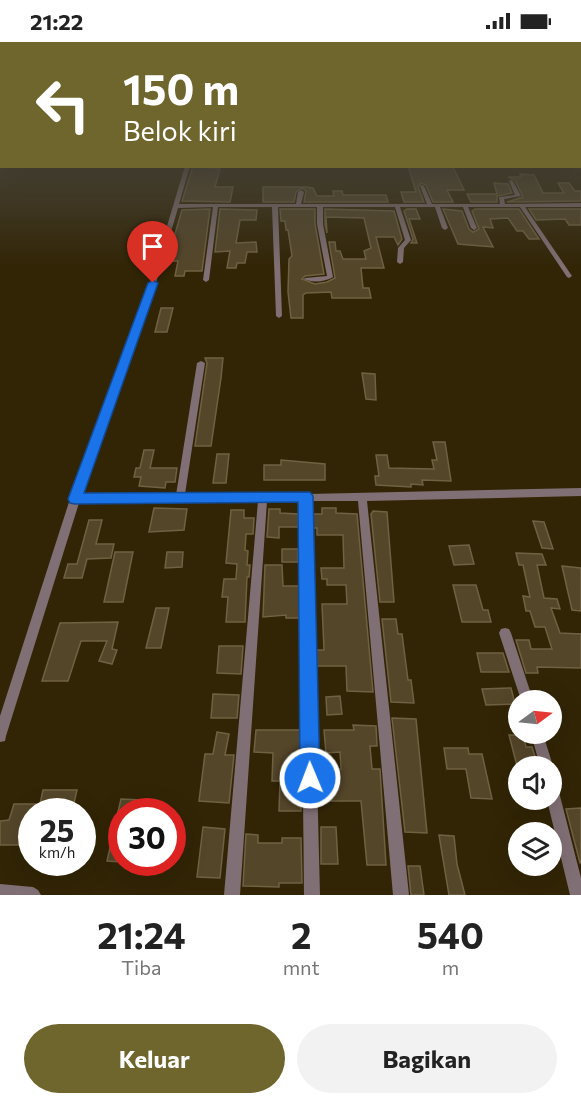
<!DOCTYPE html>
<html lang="id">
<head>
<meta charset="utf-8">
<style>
	body { margin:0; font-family:Commissioner,sans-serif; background:#f2f2f2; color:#222; height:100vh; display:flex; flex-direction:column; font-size:22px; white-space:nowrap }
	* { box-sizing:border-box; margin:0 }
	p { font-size:20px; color:#767676 }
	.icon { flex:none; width:33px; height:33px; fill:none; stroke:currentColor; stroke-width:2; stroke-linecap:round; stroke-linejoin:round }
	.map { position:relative; height:853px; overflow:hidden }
	.drawer { display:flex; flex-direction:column; background:#fff; flex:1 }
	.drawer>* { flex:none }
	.guide { position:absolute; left:0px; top:0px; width:582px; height:126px; box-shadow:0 6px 24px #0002; background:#6e662c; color:#fff; overflow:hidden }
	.needle { width:39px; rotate:75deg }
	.controls { position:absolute; left:508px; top:648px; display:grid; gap:12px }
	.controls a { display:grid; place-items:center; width:54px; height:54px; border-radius:50%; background:#fff; box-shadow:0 6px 24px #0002; font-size:30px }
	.speed { position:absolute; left:18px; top:756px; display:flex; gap:12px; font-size:30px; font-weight:700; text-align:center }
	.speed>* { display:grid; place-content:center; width:78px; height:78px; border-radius:50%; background:#fff; box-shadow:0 6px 24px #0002; line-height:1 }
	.speed small { font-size:15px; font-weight:400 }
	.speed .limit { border:9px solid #d22; background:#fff; color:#111 }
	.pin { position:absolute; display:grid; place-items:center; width:51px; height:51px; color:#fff; margin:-62px -26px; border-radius:50% 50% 50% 0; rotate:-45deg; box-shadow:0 0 6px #0007 }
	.pin .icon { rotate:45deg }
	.me { position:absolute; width:66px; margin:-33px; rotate:359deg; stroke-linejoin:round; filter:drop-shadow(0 0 4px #0008) }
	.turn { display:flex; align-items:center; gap:21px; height:126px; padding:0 24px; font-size:27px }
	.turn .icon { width:78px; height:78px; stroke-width:2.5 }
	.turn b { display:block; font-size:42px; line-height:51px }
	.eta { display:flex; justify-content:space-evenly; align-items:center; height:102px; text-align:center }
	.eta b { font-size:36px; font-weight:700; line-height:42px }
	.primary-button { display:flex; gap:12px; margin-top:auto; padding:12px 24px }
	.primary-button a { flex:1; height:69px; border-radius:36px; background:#6e662c; color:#fff; font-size:24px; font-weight:700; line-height:69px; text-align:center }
	.primary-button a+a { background:#f2f2f2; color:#222 }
	.status { display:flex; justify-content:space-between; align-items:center; height:42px; padding:0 30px; background:#fff; direction:ltr }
	.status svg { height:16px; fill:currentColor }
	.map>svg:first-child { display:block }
	.building { fill:#544629; stroke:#706143; stroke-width:1.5 }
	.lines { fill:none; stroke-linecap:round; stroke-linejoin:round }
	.minor { fill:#806f74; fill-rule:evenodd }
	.route { fill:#1a73e8; stroke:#114b97; stroke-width:1.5 }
</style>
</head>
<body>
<div class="status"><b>21:22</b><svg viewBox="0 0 49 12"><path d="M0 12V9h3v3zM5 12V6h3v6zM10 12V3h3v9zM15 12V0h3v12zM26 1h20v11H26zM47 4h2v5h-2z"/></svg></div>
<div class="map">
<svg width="581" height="853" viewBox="0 0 581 853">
	<rect width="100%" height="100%" fill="#322506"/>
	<g class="building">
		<path d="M193,124L220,127L215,145H233L230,160L182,159Z"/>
		<path d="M408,124L453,125L464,148H447L453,160H433L426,143L421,141L418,145L424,160H404L401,150H416Z"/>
		<path d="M520,132L534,133L543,151H564L558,141H569L575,149H581V159L507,160L523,155L515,138L508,135H521Z"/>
		<path d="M494,141L508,142L512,151L497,154V160H471L467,152H497Z"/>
		<path d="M263,145H306L313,146L317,154H334L333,149H342L343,153H386L388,160H304L306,149L302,146L296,150L294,160H263Z"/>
		<path d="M210,167L202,229H185L184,234H175L178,219H167L182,168Z"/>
		<path d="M220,167L257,168L256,178H240L236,201L256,200L257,210H247L245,221H237L236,226H227L230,209L215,210Z"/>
		<path d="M280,167H315V182L324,232L305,234L302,237L315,242L327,240L335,236L329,200H335L336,209H340L343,217H366L364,209L371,206L364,176L326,175L327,191L325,182V167L394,169L402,197L398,203L394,195H376L384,226H361L363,246H369L371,256H332L331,250L306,251L303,253V276H291L288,250L289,217L292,214L288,188H286L285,179H281Z"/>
		<path d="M407,167H416L420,177H409L417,201H411L413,197L404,169Z"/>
		<path d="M443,167L462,169L469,187L473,190L479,187L472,169L475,167H519L539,197H529L523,189H517L508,176L490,177L493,186L483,185L493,205L458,202Z"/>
		<path d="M529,167H581V183H569L565,177L536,178Z"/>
		<path d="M161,266H173L167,290H155Z"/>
		<path d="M205,316H223L221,336L211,404H195L207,321Z"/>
		<path d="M362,331L375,332L376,358L366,357Z"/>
		<path d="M433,400H445L451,439L422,438L423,443L411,442V445L376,443L375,434H379L376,413H387L389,426L434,427L432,418H437Z"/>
		<path d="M144,408H154L150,426H177L175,440H166L165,446L139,444L141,435H134L136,426H140Z"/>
		<path d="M217,412H229L226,441H213Z"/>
		<path d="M281,418L325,422V438H264V423H281Z"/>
		<path d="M154,466L187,467L184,488L149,490Z"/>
		<path d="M322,466H336V471L357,472L373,650L347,649L346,624H316V608H324L322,562H347L346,543H327V537H322L321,526H344L343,493H317V486H313V472H322Z"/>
		<path d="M269,467H280V471L298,472V485H279V496L267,495Z"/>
		<path d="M231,468H244V476H254L253,492H246L245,508L248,509L247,523H250L249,535H247L245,580H226L228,555H222L224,537H236L237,522L226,521Z"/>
		<path d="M373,469L387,470L394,560H380L371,472Z"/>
		<path d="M89,478H102L96,502H114L111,516L87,517L82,536H64L68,522H77Z"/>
		<path d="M533,479L544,480L553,507L542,506Z"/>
		<path d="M469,503L474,522L454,523L449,504Z"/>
		<rect x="282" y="507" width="16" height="13"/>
		<path d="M115,510H133L123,560H104Z"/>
		<path d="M167,510H183L182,525L165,526Z"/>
		<path d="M516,511L542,512L546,523H537L544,556L557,557L560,567L551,566L560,591L581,592V626L537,625L538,631H526L516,598H529L531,607H552L545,585H535L530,569H526L523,554L530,555L523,523H519Z"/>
		<path d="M265,523H282L283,544H299V576H286V573L263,575Z"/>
		<path d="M562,524L581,526V569L572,568Z"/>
		<path d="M453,543H476L483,568H488L491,580H462Z"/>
		<path d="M156,566H169L161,606H146Z"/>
		<path d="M382,577H396L398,592H402L408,638H411L414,661L391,660Z"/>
		<path d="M118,580L112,607L117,608L112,622L99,619L107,599H81L68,639H42L60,581Z"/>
		<path d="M219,604H243L241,632L217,631Z"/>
		<path d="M477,611H503L509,630H481Z"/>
		<path d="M511,646L515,662L486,663L482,647Z"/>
		<path d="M213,652L239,653L237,676H211Z"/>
		<path d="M340,654L342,672L327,673L326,655Z"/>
		<path d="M392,676L416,677L427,791L405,790Z"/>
		<path d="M353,683L376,684L377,704H370L372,727H380L386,823H367L361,759H327L326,727H341L340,710L326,711L324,688H354Z"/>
		<path d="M256,688H300L301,769H279L280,739H272L273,711L254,710Z"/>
		<path d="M217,690L229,692L225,713H234L229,761L199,759L205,712H213Z"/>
		<path d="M509,693H523L526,705H532L538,724H517Z"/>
		<path d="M444,706H468L469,712H482L492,757L471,756L466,727H447Z"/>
		<path d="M43,748H77L72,770H32V803H0V779L9,778L14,762H40Z"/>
		<path d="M121,757L141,758L139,770H118Z"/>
		<path d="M581,766V821H580L566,767Z"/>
		<path d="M118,770H122V820L107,819Z"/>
		<path d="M203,785L225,787L220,836L197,835Z"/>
		<path d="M321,785H336L338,822H321Z"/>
		<path d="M246,792L258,793V801H282V796H301L302,841H279V845L243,844Z"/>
		<path d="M439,793L454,794L457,822L465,853H449Z"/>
		<path d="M408,824H420L424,853H411Z"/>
	</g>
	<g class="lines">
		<g class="minor">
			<path d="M185,124H190L179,162H296L298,150L301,148L304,150L301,162H427L420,144L422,143L424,144L432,162H500L499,155L515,153L509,139L511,138L513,139L521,154L504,157L505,162L581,161V165H525L572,234L569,236L567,235L520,165H468L477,186L474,188L471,186L463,165H440L448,186L445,188L442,186L435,165H400L411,198L404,206L403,220L400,222L397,220L398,206L405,198L395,165H323V182L333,235C325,240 312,241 304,237L305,236L327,234L317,182V165H278L282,274L279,276L276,274L272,165H218L209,238L206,240L203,238L213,165L178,166L150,261L81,453H176L197,321L201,319L205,321L185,452H302L305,450L308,452L581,446V454L367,459L409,853H393L358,459H310L320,853H304L300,459H267L240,853H224L258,459L79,461L6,694L5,699L0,700V674L70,457L144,261Z"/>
			<path d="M505,586L509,587L511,591L533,658H521L499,591L501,587Z"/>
			<path d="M531,692H543L553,724L552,725L540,724Z"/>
			<path d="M552,743L557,745L559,750L581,836V853H570L547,758H552Z"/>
			<path d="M0,842L33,845L38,848L41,853H0Z"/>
		</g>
	</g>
	<linearGradient id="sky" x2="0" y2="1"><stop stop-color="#1c1403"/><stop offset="0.47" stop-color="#49463b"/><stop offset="1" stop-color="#49463b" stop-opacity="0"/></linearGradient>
	<rect width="581" height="225" fill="url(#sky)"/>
	<path class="route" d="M153,238L158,241L84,451L310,450L313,454L320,736L317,743L310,746L303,743L300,736L298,460L75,462L70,461L68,457L148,241Z"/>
</svg>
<div class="controls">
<a><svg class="needle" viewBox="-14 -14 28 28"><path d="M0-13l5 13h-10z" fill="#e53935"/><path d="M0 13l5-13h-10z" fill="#767676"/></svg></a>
<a><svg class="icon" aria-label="sound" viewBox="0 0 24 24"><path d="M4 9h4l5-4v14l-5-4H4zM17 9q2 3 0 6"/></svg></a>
<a><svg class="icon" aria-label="layers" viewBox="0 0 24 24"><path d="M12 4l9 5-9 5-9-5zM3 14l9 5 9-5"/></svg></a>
</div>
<div class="speed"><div>25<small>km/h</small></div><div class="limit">30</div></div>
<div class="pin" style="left:153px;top:241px;background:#d93025"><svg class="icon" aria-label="arrive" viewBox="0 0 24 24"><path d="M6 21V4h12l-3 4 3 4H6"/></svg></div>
<svg class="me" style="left:310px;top:736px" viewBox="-20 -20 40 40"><circle r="17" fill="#1a73e8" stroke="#fff" stroke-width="3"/><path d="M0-11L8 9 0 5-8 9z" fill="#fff"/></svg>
<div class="guide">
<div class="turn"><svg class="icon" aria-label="left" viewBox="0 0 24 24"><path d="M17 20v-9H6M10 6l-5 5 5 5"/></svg><div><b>150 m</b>Belok kiri</div></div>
</div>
</div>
<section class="drawer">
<div class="eta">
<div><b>21:24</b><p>Tiba</p></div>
<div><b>2</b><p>mnt</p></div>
<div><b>540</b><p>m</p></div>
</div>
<div class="primary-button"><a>Keluar</a><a>Bagikan</a></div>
</section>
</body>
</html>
